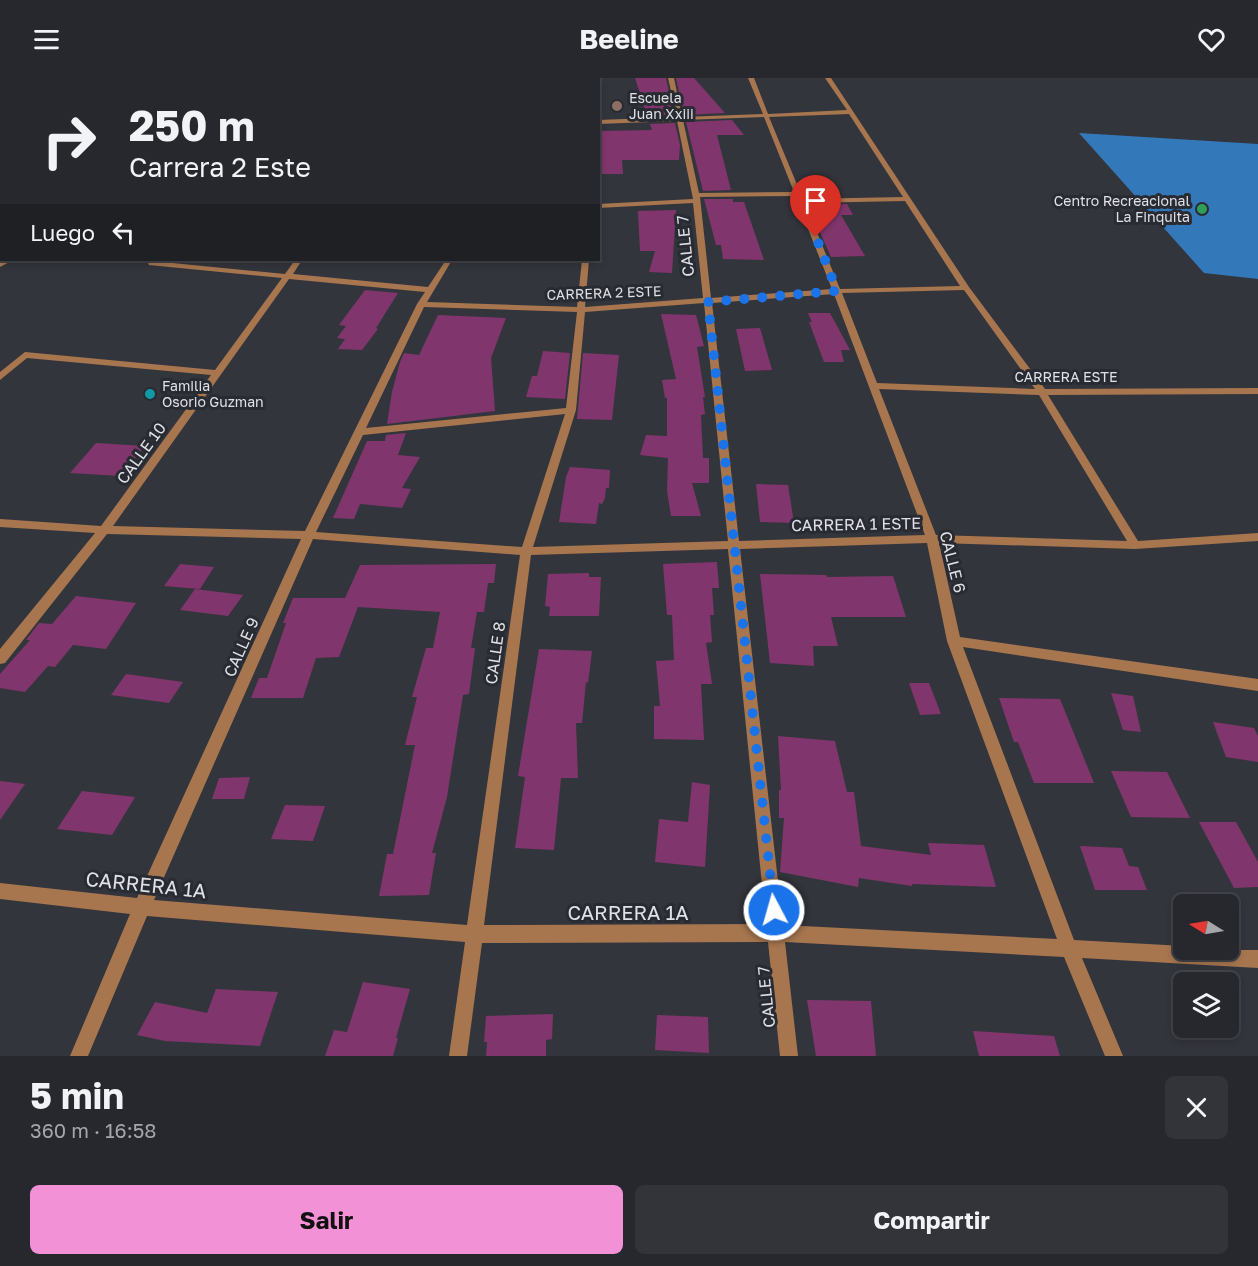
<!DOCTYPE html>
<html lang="es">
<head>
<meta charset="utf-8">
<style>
	body { margin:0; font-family:"Golos Text",sans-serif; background:#323439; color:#f1f3f6; height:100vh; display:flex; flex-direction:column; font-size:22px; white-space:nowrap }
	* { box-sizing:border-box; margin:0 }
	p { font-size:20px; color:#a4a6aa }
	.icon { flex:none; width:33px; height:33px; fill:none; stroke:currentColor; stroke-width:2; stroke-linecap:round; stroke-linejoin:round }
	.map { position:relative; height:978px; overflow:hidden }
	.drawer { display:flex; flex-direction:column; background:#26282d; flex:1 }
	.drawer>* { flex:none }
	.banner { position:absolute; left:0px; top:0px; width:600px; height:183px; box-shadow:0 3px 9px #0003,0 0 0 2px #424449; background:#26282d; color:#f1f3f6; overflow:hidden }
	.needle { width:39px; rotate:281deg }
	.buttons { position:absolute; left:1173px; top:816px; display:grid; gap:12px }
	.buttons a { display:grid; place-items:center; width:66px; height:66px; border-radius:9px; background:#26282d; box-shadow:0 3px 9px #0003,0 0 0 2px #424449; font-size:30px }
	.pin { position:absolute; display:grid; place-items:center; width:51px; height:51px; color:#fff; margin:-62px -26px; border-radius:50% 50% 50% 0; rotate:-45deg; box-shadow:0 0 6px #0007 }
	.pin .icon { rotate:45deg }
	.me { position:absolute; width:66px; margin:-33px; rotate:354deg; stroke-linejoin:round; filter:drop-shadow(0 0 4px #0008) }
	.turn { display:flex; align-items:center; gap:21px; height:126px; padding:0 30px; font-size:27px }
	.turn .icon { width:78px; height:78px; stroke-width:2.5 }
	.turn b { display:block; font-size:42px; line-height:51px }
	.then { display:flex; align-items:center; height:57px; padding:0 30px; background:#0003; gap:12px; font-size:22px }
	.round { display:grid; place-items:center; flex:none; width:63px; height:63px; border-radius:9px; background:#323439 }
	.head { display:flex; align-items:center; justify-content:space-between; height:102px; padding:0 30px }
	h1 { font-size:36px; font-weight:700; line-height:45px }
	.primary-button { display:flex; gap:12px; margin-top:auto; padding:12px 30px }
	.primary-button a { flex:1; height:69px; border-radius:9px; background:#f391d6; color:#111; font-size:24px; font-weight:700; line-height:69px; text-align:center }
	.primary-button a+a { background:#323439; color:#f1f3f6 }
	header { display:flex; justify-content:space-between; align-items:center; height:78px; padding:0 30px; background:#26282d; font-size:27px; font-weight:700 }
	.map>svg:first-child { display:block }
	.water { fill:#3379ba }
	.building { fill:#80366c }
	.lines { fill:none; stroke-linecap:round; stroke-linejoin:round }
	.minor { fill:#a7764f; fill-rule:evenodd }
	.route { stroke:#1a73e8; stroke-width:10; stroke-dasharray:0 18 }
	.education-dot { fill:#8d6e63; stroke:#292b32; stroke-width:2 }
	.leisure-dot { fill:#2e9e5b; stroke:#292b32; stroke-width:2 }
	.culture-dot { fill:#0f9aa8; stroke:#292b32; stroke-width:2 }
	.labels { text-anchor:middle; stroke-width:6; stroke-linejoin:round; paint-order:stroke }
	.far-poi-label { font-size:14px; fill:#e0e1e6; stroke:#292b32; text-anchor:start }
	.far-street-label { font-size:14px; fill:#e0e1e6; stroke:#292b32 }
	.street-label { font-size:16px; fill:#e0e1e6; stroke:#292b32 }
	.near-street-label { font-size:20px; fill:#e0e1e6; stroke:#292b32 }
</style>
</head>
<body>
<header><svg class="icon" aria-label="menu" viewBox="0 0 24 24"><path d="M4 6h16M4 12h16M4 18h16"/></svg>Beeline<svg class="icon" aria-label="heart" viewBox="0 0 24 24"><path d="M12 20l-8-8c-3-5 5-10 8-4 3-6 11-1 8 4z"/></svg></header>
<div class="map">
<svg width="1258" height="978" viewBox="0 0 1258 978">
	<rect width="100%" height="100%" fill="#33353c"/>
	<path class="water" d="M1079,55L1258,66V201L1204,195Z"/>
	<g class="building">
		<path d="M635,0H666L674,37L647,38Z"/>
		<path d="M676,0H694L725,35L684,37Z"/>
		<path d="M732,42L744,57H717L731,112L703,113L686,44Z"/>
		<path d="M675,45L680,67L679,82H622L623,96H598V53L652,52L650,46Z"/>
		<path d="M704,121H733V124H744L764,182L723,181L721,167H716Z"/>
		<path d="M847,126L853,137H841L865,178L831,179L808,127Z"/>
		<path d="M676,132L672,195L649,194L655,173H640L638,133Z"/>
		<path d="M365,212L398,215L376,250L378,251L362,272L338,271L345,261L337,260L346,248L339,247Z"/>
		<path d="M808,235H830L850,272H841L844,284H824L809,244H812Z"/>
		<path d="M661,236L696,237L704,268L697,269L705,319H703L705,336L701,337L703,380H709V405H692L701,438H671L667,413L668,380L640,377L646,357L667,358V320H665L662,302L676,301Z"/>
		<path d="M438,237L506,240L491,280L495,333L387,346L392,314L400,284L404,275L419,277Z"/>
		<path d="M760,250L772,292L745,293L736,251Z"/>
		<path d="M543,273L570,275L565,321L526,319L532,298H537Z"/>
		<path d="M583,275L619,277L612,342L577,341Z"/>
		<path d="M406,355L398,377L420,379L402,410L411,411L402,430L360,426L354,441L333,440L367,363H385L386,357Z"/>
		<path d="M96,365L145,368L121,398L70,395Z"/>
		<path d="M570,389L610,392L609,410H606L605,420L602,426L599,425L596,446L559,444L566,399Z"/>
		<path d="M756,406L788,407L794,445L760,444Z"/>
		<path d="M717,484L719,510H712L714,537H710L712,564L706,565L712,606H701L704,662L654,661V628H660L656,583L674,582L672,537H667L663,486Z"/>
		<path d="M180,486L214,489L200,511L164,508Z"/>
		<path d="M496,486L494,505H488L484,534H477L471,570H475L469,616L463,617L447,719L432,775H436L429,817L379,818L387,776H393L415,667H405L417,619H412L426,570H433L440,534L358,529L339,579L316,580L303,620H251L259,600H267L286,545H283L293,520H345L360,487Z"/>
		<path d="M589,495V499H601L599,538H549L550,529L545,528L548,496Z"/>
		<path d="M760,496L826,497L827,499L893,498L906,539H831L838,568H813L814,588L770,585Z"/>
		<path d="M195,511L243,517L228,538L180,532Z"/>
		<path d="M76,518L136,525L106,571L73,567L55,589L48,588L25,614L0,610V596L30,562H26L39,545L52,546Z"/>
		<path d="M539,571L592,573L588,605L586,604L582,645H576L578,700H561L554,772L515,770L525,699L518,698Z"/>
		<path d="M126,596L183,604L169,625L111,617Z"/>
		<path d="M909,605H929L941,636L920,637Z"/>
		<path d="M1111,615L1133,618L1141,654L1123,652Z"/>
		<path d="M999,620L1060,621L1094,705H1034L1018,664H1014Z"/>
		<path d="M1213,644L1254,650L1258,658V684L1226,679Z"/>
		<path d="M778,658L835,663L847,714H854L861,768L931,777L928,765L984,767L996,809L912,806V808L859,800L858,809L780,794L784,740H779V712H781Z"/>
		<path d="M1111,693L1167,694L1190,740L1131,739Z"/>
		<path d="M250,699L244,721H212L219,700Z"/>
		<path d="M0,703L25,706L0,742Z"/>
		<path d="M692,704L710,707L705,789L655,784L659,741L688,744Z"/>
		<path d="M82,713L135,719L112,757L57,751Z"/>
		<path d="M285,727L325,728L313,763L271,761Z"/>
		<path d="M1199,744H1236L1258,784V809L1234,810Z"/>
		<path d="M1080,768L1122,770L1129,788L1138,789L1147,812H1095Z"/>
		<path d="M363,904L410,911L396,960H398L393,978H325L334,952L347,954Z"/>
		<path d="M216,911L278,914L260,968L165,963L137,957L155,924L207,935Z"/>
		<path d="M807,922L871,923L876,978H816Z"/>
		<path d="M553,936L552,961L546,962V978H486L487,964H484L486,938Z"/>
		<path d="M657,937L708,939L709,975L655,972Z"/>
		<path d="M973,953L1054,958L1060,978H979Z"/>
	</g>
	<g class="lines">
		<g class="minor">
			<path d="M0,0H5L0,3Z"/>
			<path d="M101,0H108L99,2Z"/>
			<path d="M199,0H206L197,2Z"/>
			<path d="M287,0H293L285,2Z"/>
			<path d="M381,0H387L381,2Z"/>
			<path d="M470,0H476L469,2Z"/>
			<path d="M554,0H560L554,2Z"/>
			<rect x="592" y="0" width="6" height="2"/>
			<path d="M668,0H674L682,39L763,36L748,0H754L768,36L847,32L825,0H831L969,209L1045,311L1258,310V316L1048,317L1138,463L1258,455V463L1135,471L939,465L960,559L1258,601V613L963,569L1074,862L1184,868V872H1258V890L1082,880L1123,978H1105L1064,879L785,864L798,978H780L768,864L482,865L467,978H449L465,864L147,838L88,978H70L130,836L0,821V805L137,820L301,461L107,456L5,585L0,586V571L95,455L0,449V441L101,448L211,297L27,280L0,302V294L25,274L215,292L282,200L149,187L148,185L152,183L285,196L295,182H302L293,196L428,209L446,182H452L427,224L577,229L582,182H589L585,229L703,220L693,125L598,130V126L693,121L677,43L598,46V42L677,39ZM849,36L903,119L803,121L769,39ZM764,39L794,114L699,115L683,42ZM795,118L832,211L711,220L700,119ZM905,123L960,208L840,211L805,125ZM289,201L425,214L417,226L305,453L113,448ZM964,212L1035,311L877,305L842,215ZM834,216L925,457L739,463L712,225ZM704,225L728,463L533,469L576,332L585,234ZM424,229L577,234L566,330L366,350ZM879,311L1039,317L1127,463L936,457ZM565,336L522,469L316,454L363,357ZM313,461L520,477L467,847L154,822ZM927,465L947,563L1057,861L783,847L740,471ZM728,471L766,846L484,847L531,477Z"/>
			<rect x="0" y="35" width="2" height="4"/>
			<rect x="0" y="76" width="2" height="4"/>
			<rect x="0" y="121" width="2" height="5"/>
			<path d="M0,140H2L0,145Z"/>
			<rect x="0" y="158" width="2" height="4"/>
			<path d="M4,182H13L0,189V184Z"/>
		</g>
	</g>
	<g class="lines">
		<path class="route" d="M774,832L708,224L837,213L816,159"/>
	</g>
	<circle class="education-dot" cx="617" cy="28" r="6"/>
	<circle class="leisure-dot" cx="1202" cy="131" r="6"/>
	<circle class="culture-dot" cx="150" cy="316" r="6"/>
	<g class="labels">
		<g class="far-poi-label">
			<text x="629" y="25">Escuela<tspan x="629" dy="16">Juan Xxiii</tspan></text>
			<text x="1190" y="128" text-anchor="end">Centro Recreacional<tspan x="1190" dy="16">La Finquita</tspan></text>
			<text x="162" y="313">Familia<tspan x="162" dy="16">Osorio Guzman</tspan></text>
		</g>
		<g class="far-street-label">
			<text transform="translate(604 215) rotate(-2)" y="5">CARRERA 2 ESTE</text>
			<text x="1066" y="304">CARRERA ESTE</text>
		</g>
		<g class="street-label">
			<text transform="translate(685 168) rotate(-96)" y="6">CALLE 7</text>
			<text transform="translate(141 375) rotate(-54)" y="6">CALLE 10</text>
			<text transform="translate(856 446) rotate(-1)" y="6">CARRERA 1 ESTE</text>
			<text transform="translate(953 484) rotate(76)" y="6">CALLE 6</text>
			<text transform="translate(241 569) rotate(-66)" y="6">CALLE 9</text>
			<text transform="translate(495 575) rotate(-82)" y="6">CALLE 8</text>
			<text transform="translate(766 919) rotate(-96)" y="6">CALLE 7</text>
		</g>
		<g class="near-street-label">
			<text transform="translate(146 807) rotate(6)" y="7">CARRERA 1A</text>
			<text x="628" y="842">CARRERA 1A</text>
		</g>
	</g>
</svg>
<div class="buttons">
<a><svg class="needle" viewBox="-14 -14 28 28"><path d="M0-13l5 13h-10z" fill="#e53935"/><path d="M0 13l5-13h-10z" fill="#a4a6aa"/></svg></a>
<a><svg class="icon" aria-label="layers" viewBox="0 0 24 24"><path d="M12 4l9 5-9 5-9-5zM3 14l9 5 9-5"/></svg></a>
</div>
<div class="pin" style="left:816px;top:159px;background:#d93025"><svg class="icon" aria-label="arrive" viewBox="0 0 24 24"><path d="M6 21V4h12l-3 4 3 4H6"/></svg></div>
<svg class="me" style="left:774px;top:832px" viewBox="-20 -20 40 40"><circle r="17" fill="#1a73e8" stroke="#fff" stroke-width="3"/><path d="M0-11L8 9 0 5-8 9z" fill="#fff"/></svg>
<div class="banner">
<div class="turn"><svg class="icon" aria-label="right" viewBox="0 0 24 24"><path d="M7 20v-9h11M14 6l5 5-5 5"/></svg><div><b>250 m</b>Carrera 2 Este</div></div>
<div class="then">Luego<svg class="icon" aria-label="left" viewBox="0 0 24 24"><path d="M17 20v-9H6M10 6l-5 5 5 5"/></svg></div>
</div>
</div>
<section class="drawer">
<div class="head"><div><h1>5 min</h1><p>360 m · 16:58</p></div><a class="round"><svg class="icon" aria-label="close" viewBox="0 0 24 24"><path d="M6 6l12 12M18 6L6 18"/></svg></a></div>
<div class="primary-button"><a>Salir</a><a>Compartir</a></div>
</section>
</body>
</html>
